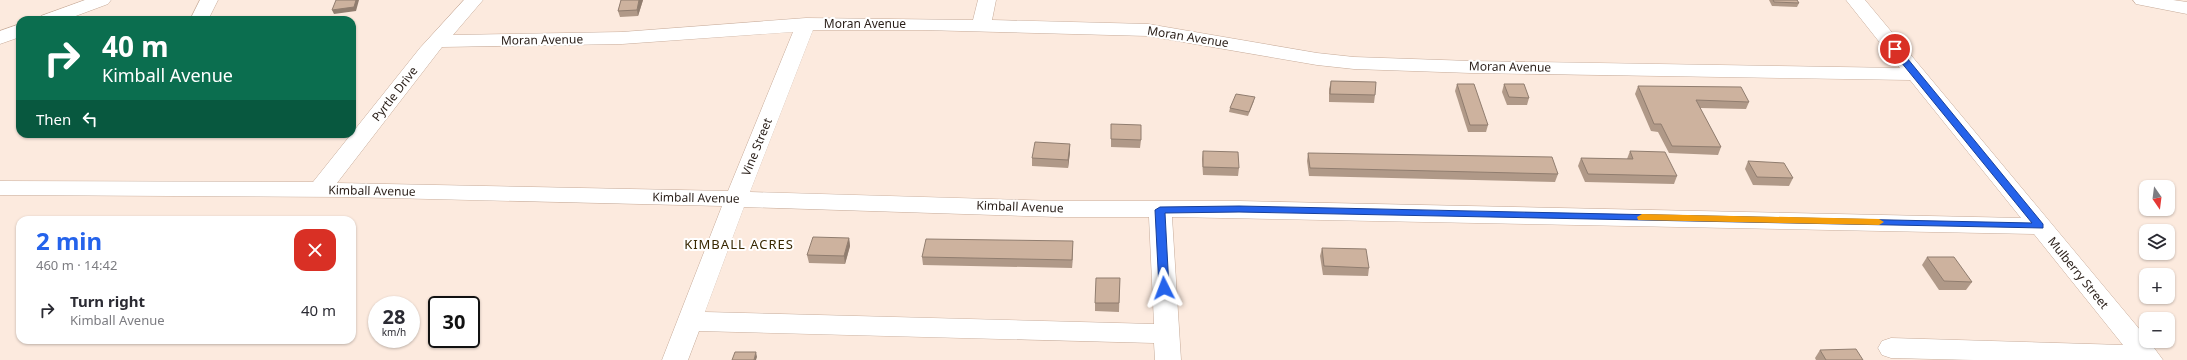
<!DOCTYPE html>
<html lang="en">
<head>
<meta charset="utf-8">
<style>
	body { margin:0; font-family:"Noto Sans",sans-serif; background:#f7f7f7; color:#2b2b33; height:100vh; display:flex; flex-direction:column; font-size:15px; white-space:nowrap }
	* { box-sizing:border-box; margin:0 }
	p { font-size:13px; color:#7c7c81 }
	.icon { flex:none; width:22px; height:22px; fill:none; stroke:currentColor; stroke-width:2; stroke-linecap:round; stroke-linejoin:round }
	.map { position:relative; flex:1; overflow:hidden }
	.drawer { position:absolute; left:16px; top:216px; width:340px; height:128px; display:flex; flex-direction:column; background:#fff; border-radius:12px; box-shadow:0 1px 3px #0004 }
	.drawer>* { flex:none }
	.banner { position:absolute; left:16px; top:16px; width:340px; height:122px; border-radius:12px; box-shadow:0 1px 3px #0004; background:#0b6e4f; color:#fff; overflow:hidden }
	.needle { width:26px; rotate:166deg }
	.tools { position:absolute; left:2139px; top:180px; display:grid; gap:8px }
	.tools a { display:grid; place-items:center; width:36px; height:36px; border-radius:8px; background:#fff; box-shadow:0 1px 3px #0004; font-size:20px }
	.speed { position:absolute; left:368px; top:296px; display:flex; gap:8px; font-size:20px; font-weight:700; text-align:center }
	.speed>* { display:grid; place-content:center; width:52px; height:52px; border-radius:50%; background:#fff; box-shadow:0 1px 3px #0004; line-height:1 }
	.speed small { font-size:10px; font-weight:400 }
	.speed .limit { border:2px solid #111; border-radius:6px; background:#fff; color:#111 }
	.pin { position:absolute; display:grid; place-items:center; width:34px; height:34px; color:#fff; margin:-17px; border:2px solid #fff; border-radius:50%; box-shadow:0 1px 4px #0007 }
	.me { position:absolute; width:44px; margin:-22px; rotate:357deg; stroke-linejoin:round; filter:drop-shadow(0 0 3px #0008) }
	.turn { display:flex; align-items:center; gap:14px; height:84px; padding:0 20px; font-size:18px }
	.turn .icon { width:52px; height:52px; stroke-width:2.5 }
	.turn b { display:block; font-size:28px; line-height:34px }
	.then { display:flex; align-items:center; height:38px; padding:0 20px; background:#0003; gap:8px; font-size:15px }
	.round { display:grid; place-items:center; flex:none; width:42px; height:42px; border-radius:12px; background:#f7f7f7 }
	.head { display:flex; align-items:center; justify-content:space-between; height:68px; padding:0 20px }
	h1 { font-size:24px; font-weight:700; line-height:30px; color:#2563eb }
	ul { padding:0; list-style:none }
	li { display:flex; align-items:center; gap:12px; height:52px; padding:0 20px }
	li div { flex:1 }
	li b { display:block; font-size:15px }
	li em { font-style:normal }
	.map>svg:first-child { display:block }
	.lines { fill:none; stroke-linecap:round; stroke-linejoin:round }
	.minor-casing { stroke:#c6aa98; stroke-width:1 }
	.minor { fill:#fff; fill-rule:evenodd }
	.wall { fill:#b09988 }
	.shaded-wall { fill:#907d6f }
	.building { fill:#cdb29e; stroke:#907d6f }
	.route { fill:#2563eb; stroke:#184099 }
	.slow { fill:#f59e0b }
	.labels { text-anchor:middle; stroke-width:4; stroke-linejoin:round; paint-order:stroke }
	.street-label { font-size:12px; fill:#281d17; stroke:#fff }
	.neighbourhood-label { font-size:13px; letter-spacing:1px; fill:#382700; stroke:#fff }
</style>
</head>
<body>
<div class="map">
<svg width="2187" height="360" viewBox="0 0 2187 360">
	<rect width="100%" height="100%" fill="#fceade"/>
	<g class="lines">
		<defs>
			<g id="minor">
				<path d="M85,0H111L108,4L65,20H39L41,16Z"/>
				<path d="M200,0H218L208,20H190Z"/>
				<path d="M464,0H483L453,35L622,32L806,18L973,20L978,0H996L992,20L1148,24L1317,53L1354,57L1471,61L1900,68L1846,0H1865L2146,337V341H2149L2163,360H1974L1891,358L1882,355L1878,348L1882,341L1891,338L2123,345L2034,234L1172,217L1181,360H1155L1154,343L699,331L688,360H662L722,206L347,197L0,195V181L313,182L420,48ZM813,30H923L1148,36L1317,65L1354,69L1471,73L1910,80L2021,218L1239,201H1058L750,192ZM793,32L728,191L337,183L442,47L622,44ZM744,207L1058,217H1149L1154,324L705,312Z"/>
				<path d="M2133,0H2173L2187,2V14L2136,4Z"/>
				<path d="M20,24V37L0,44V31Z"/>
			</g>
		</defs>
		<use href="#minor" class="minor-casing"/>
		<use href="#minor" class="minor"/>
	</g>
	<g class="wall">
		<path d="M621,0H643L638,16L620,17L618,11Z"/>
		<path d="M1769,0H1797L1799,3L1797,7L1772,6Z"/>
		<path d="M1331,81L1375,95L1374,103L1329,102V89Z"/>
		<path d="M1457,84L1488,125L1486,132H1468L1455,91Z"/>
		<path d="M1504,84L1529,98L1527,105H1507L1502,92Z"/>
		<path d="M1638,86L1749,102L1746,109L1700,108L1721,147L1718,155L1669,153L1658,132L1651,131L1635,94Z"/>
		<path d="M1254,101L1248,116L1229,112L1230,108Z"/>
		<path d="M1111,124L1141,140L1140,148L1111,147Z"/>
		<path d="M1070,144V152L1068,168L1032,166V158Z"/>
		<path d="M1203,151L1239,168L1238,176L1203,175L1202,159Z"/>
		<path d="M1630,151L1677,176L1674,184L1585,182L1578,166L1581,158L1627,159Z"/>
		<path d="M1308,153L1558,174L1555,182L1309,176L1307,161Z"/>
		<path d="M1748,161L1793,178L1789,186L1753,185L1745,169Z"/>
		<path d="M849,238L850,246L845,264L809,263L807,255Z"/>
		<path d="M1073,241L1072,268L923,265L922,257Z"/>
		<path d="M1322,248L1369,268L1368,276L1323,275L1320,256Z"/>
		<path d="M1927,257L1972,282L1966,290H1939L1922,265Z"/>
		<path d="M1120,278L1119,312L1095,311V303Z"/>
		<path d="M1820,350L1863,360H1816L1815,358Z"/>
	</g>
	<g class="shaded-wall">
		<path d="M356,0H359L356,11L334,14L332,10Z"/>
		<path d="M639,0H643L638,16L637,10Z"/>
		<path d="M1070,144V152L1068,168V160Z"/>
		<path d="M849,238L850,246L845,264L844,256Z"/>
		<path d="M1073,241V249L1072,268V260Z"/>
		<path d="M756,352L757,357L756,360H754Z"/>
	</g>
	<g class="building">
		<path d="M336,0H356L354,7L332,10Z"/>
		<path d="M621,0H639L637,10L618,11Z"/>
		<path d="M1773,0H1797L1799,3L1774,2Z"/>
		<path d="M1331,81L1376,82L1375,95L1330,94Z"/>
		<path d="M1457,84H1474L1488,125H1470Z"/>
		<path d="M1504,84H1524L1529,98L1509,97Z"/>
		<path d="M1638,86L1741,87L1749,102L1696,100L1721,147L1672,146L1661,124H1654Z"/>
		<path d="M1236,94L1255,97L1249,112L1230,108Z"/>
		<path d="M1111,124L1141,125V140L1111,139Z"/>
		<path d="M1035,142L1070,144L1068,160L1032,158Z"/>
		<path d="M1203,151L1238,152L1239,168L1203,167Z"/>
		<path d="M1630,151L1665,152L1677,176L1588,174L1581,158L1633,159Z"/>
		<path d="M1308,153L1552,157L1558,174L1310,168Z"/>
		<path d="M1748,161L1784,163L1793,178L1757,177Z"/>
		<path d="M813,237L849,238L844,256L807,255Z"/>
		<path d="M926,239L1073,241L1072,260L922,257Z"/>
		<path d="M1322,248L1366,249L1369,268L1324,266Z"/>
		<path d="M1927,257H1954L1972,282L1944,281Z"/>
		<path d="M1096,278H1120L1119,303H1095Z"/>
		<path d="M1856,349L1863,360H1826L1820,350Z"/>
		<path d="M735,352H756L754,360H732Z"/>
	</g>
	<path class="route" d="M1892,47H1898L2043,224V228L1239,212L1165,213L1169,288L1164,291L1159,288L1155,210L1160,207L1239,206L2032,223L1892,51Z"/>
	<path class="slow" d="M1642,214L1879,219L1884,222L1879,225L1638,220L1637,217Z"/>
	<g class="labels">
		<g class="street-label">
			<text x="865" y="28">Moran Avenue</text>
			<text transform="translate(1188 37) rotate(9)" y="4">Moran Avenue</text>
			<text transform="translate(542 40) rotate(-1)" y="4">Moran Avenue</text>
			<text transform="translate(1510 67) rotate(1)" y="4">Moran Avenue</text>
			<text transform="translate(395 94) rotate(-52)" y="4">Pyrtle Drive</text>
			<text transform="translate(757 147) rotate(-68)" y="4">Vine Street</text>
			<text transform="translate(372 191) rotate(1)" y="4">Kimball Avenue</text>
			<text transform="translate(696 198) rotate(1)" y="4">Kimball Avenue</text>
			<text transform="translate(1020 207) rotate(2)" y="4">Kimball Avenue</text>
			<text transform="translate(2078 273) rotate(51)" y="4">Mulberry Street</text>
		</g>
		<g class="neighbourhood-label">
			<text x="739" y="249">KIMBALL ACRES</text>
		</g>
	</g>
</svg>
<div class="tools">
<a><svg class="needle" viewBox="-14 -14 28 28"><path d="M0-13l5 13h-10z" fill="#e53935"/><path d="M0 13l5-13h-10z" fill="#7c7c81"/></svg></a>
<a><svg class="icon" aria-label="layers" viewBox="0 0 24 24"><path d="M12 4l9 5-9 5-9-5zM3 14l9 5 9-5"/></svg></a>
<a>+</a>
<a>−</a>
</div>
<div class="speed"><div>28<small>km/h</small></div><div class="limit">30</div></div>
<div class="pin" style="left:1895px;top:49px;background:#d93025"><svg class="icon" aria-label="arrive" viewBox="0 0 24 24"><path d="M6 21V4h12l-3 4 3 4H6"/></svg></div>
<svg class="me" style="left:1164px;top:288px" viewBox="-20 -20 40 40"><path d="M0-17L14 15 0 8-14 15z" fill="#2563eb" stroke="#fff" stroke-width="4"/></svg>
<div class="banner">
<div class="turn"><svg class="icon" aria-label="right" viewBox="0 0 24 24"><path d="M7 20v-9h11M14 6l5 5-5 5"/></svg><div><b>40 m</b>Kimball Avenue</div></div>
<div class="then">Then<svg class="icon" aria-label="left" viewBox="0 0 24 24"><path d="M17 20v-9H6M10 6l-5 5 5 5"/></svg></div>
</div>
<section class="drawer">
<div class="head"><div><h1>2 min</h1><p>460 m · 14:42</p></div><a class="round" style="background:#d93025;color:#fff"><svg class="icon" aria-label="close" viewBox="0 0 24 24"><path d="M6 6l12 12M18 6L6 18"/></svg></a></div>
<ul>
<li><svg class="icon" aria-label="right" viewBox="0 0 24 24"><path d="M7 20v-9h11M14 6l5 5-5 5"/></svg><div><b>Turn right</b><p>Kimball Avenue</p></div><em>40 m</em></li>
</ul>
</section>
</div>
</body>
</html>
